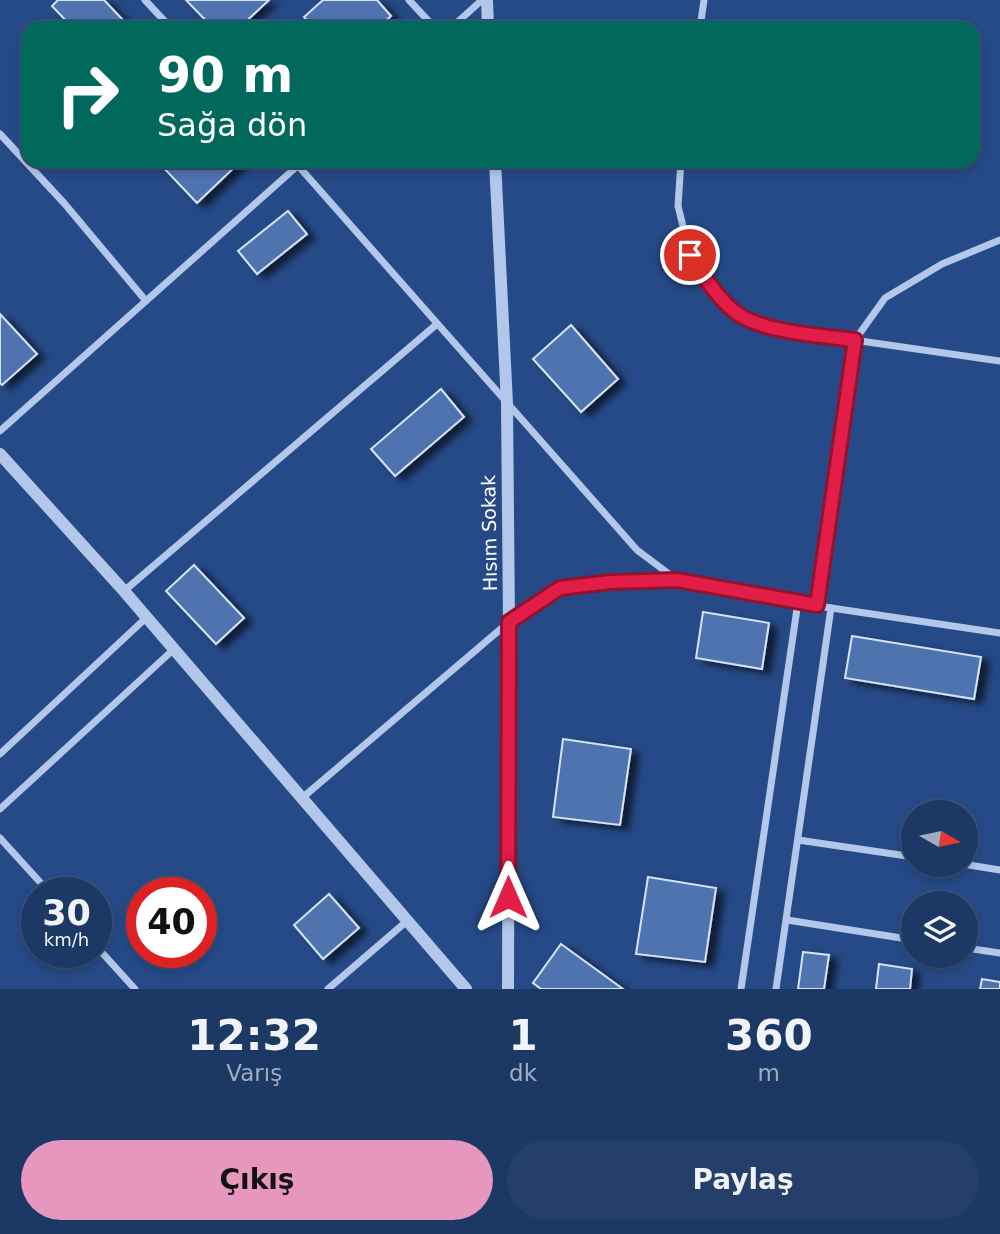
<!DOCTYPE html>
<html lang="tr">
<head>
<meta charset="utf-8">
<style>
	body { margin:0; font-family:"DejaVu Sans",sans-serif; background:#253f6b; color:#f1f3f6; height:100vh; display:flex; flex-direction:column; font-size:26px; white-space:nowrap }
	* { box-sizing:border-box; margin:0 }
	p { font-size:23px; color:#a0acbf }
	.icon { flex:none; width:38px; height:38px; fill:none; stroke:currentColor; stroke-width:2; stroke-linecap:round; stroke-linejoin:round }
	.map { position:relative; height:989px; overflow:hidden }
	.side { display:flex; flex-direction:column; background:#1c3865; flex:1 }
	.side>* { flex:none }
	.banner { position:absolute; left:21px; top:21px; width:959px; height:147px; border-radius:21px; box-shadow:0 4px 10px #0003,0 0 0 2px #3a5279; background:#00695c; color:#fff; overflow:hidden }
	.needle { width:46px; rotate:99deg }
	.controls { position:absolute; left:901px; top:800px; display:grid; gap:14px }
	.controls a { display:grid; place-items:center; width:77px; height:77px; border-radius:50%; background:#1c3865; box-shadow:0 4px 10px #0003,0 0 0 2px #3a5279; font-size:35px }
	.speed { position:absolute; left:21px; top:877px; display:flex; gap:14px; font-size:35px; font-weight:700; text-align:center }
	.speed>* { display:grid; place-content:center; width:91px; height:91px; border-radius:50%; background:#1c3865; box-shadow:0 4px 10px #0003,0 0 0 2px #3a5279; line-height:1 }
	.speed small { font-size:18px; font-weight:400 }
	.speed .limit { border:10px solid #d22; background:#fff; color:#111 }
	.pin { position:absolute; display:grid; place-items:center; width:60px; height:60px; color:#fff; margin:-30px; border:4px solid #fff; border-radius:50%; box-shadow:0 2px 7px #0007 }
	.me { position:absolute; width:77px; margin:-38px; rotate:0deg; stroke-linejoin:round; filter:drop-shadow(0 0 5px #0008) }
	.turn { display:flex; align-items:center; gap:24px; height:147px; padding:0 21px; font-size:32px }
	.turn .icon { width:91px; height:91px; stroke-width:2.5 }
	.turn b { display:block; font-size:49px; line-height:60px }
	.eta { display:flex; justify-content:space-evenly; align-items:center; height:119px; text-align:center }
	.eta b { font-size:42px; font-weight:700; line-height:49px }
	.button { display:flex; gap:14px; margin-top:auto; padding:14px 21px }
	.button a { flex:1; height:80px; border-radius:42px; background:#e797bd; color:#111; font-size:28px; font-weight:700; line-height:80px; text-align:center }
	.button a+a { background:#253f6b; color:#f1f3f6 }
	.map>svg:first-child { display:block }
	.building { fill:#4f73af; stroke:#d6e2f7; stroke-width:2; filter:url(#shadow) }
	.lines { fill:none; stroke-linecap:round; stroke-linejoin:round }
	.minor { stroke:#b2c7e9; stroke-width:7 }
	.tertiary { stroke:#b2c7e9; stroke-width:12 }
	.route-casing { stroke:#92132f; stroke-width:18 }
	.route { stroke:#e11d48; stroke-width:12 }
	.labels { text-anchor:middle; stroke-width:7; stroke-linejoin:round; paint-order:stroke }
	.street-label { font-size:19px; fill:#fff; stroke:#264a87 }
</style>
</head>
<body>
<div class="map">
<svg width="1000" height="989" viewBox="0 0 1000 989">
	<defs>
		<filter id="shadow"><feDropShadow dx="8" dy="4.5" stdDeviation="3.5" flood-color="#0009"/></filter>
	</defs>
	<rect width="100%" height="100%" fill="#264a87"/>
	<g class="building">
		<path d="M58,0H104L122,19L112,28H73L52,6Z"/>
		<path d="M186,0H269L239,28H213Z"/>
		<path d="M323,0H377L391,16L378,28H314L304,17Z"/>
		<path d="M165,161H241L197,203L161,165Z"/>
		<path d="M288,211L307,234L257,274L238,251Z"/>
		<path d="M0,314L37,354L2,385L0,383Z"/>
		<path d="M571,325L618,379L581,412L533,359Z"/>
		<path d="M441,389L464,417L395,476L371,449Z"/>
		<path d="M194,565L244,618L216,644L166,591Z"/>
		<path d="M703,612L769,623L762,669L696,658Z"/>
		<path d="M852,636L981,657L974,699L845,678Z"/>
		<path d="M563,739L631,749L620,825L553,817Z"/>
		<path d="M648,877L716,888L705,962L636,954Z"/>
		<path d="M329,894L359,928L323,959L294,925Z"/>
		<path d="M561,944L623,989H541L533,983Z"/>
		<path d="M803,952L829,955L824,989H798Z"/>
		<path d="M879,964L912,969L910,989H876Z"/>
		<path d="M982,979L1000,982V989H980Z"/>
	</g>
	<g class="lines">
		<g class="minor">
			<path d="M145,0L171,28"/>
			<path d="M409,0L435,28"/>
			<path d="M451,28L482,0"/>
			<path d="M700,28L704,0"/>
			<path d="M0,134L64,203L146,301"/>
			<path d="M294,161L637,550L677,580L811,605L1000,633"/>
			<path d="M681,161L678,206L690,255L711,286L735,313L770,328L1000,361"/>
			<path d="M0,431L303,161"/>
			<path d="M124,591L437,324"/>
			<path d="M817,605L855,340L885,298L942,264L1000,240"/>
			<path d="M0,754L147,617"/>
			<path d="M302,798L509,622L560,588L610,582L677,580"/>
			<path d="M0,809L174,649"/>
			<path d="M0,838L49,892"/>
			<path d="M798,840L914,857"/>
			<path d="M963,864L1000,870"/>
			<path d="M787,920L914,940"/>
			<path d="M96,946L135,989"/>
			<path d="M966,948L1000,953"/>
			<path d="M328,989L407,921"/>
			<path d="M741,989L798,602"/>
			<path d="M776,989L831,608"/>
		</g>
		<g class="tertiary">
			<path d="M487,0L488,28"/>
			<path d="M495,161L507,404L509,622L508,989"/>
			<path d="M0,454L124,591L466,989"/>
		</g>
	</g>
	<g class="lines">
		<defs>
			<path id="route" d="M508,897L509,622L560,588L610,582L677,580L817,605L855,340C823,336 758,332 734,311C716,296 703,275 690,255"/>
		</defs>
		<use href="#route" class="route-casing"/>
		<use href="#route" class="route"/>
	</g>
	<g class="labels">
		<g class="street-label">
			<text transform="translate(489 533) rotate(-91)" y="7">Hısım Sokak</text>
		</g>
	</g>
</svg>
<div class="controls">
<a><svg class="needle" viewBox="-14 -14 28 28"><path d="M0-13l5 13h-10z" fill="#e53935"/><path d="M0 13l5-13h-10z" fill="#a0acbf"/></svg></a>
<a><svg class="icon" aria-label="layers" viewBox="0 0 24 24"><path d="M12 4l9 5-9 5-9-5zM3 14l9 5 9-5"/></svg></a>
</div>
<div class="speed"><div>30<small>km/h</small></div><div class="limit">40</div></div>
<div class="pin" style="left:690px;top:255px;background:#d93025"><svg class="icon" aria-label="arrive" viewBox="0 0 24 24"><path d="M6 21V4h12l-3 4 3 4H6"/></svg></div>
<svg class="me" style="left:508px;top:897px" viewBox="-20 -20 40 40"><path d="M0-17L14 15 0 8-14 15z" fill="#e11d48" stroke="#fff" stroke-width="4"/></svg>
<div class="banner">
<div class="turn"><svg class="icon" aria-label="right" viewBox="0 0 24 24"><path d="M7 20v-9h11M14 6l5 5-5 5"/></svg><div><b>90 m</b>Sağa dön</div></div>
</div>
</div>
<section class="side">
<div class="eta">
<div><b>12:32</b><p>Varış</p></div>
<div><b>1</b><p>dk</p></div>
<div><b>360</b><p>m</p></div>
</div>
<div class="button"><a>Çıkış</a><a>Paylaş</a></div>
</section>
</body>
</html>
